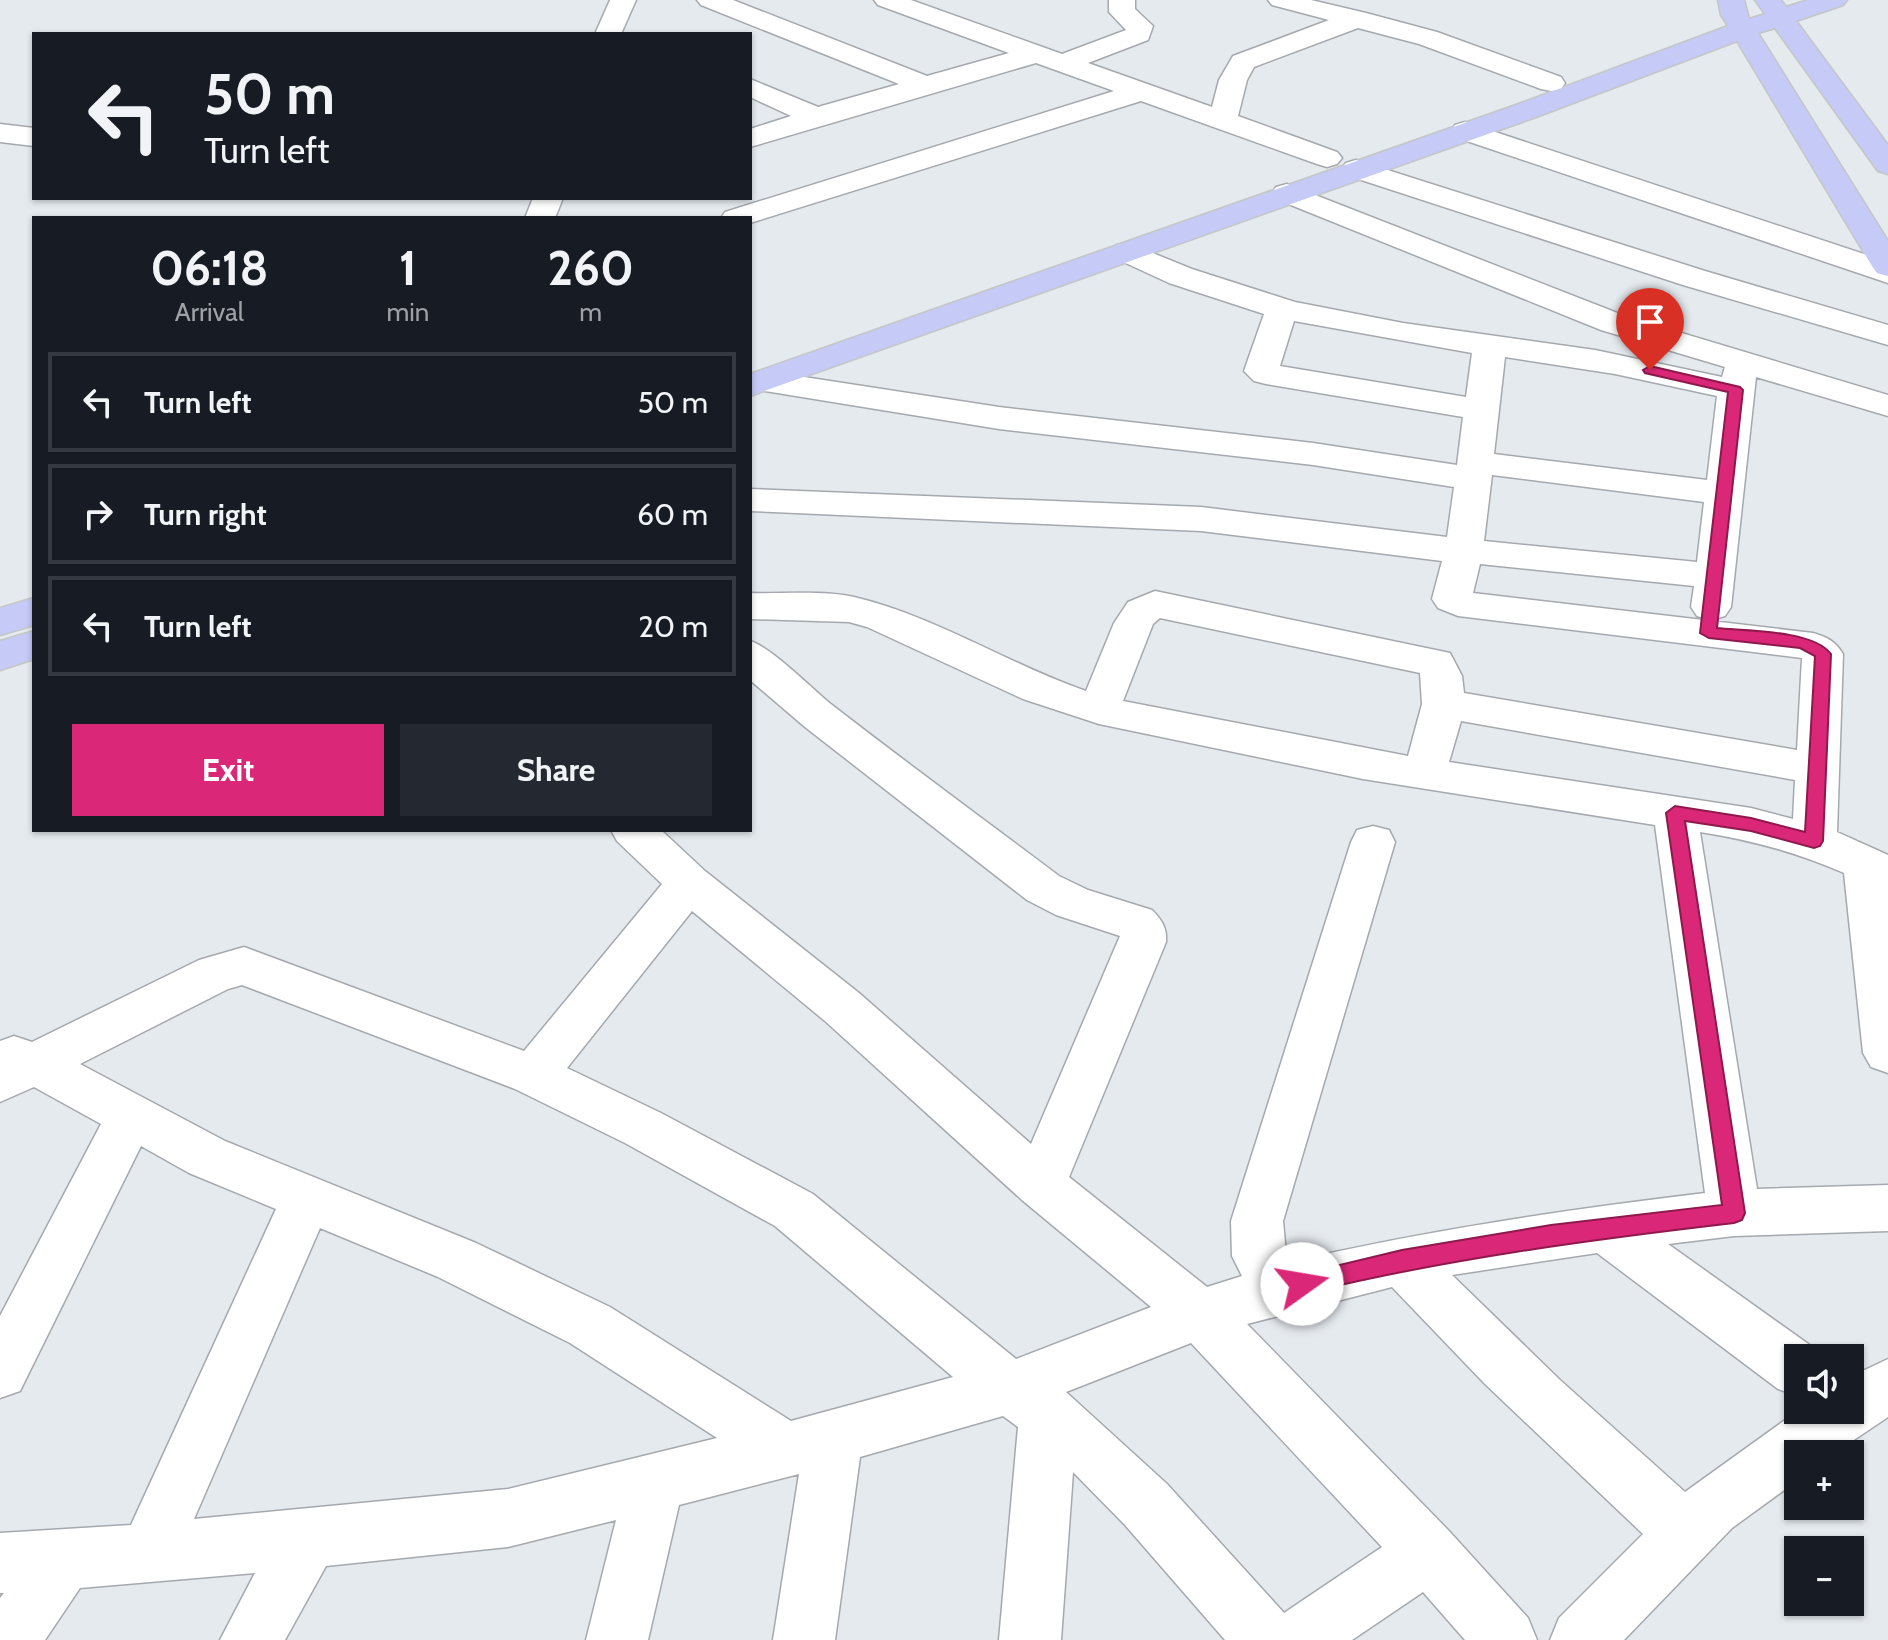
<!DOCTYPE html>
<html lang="en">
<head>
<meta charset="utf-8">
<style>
	body { margin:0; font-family:Cabin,sans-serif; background:#242831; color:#f1f3f6; height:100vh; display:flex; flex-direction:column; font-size:30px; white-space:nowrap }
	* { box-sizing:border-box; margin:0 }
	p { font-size:26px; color:#9ea1a6 }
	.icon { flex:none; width:44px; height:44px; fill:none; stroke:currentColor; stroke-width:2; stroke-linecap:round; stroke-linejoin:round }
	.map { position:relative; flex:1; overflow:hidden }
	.drawer { position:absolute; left:32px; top:216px; width:720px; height:616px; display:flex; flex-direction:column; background:#171b24; border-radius:0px; box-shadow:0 2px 6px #0004 }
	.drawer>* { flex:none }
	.guide { position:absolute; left:32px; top:32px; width:720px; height:168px; border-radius:0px; box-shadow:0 2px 6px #0004; background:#171b24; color:#f1f3f6; overflow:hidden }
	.controls { position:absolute; left:1784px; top:1344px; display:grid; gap:16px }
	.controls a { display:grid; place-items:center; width:80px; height:80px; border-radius:0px; background:#171b24; box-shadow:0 2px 6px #0004; font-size:40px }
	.pin { position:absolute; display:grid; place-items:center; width:68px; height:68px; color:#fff; margin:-82px -34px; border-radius:50% 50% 50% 0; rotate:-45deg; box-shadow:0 0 8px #0007 }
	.pin .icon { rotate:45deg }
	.me { position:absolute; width:88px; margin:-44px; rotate:77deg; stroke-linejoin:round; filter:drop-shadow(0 0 6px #0008) }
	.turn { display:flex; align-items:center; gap:28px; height:168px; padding:0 40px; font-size:36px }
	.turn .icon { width:104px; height:104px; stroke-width:2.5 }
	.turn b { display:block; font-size:56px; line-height:68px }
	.eta { display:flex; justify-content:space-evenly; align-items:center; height:136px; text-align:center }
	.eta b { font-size:48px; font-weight:800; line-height:56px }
	.action { display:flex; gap:16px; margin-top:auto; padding:16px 40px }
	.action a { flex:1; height:92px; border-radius:0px; background:#db2777; color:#fff; font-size:32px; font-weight:800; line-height:92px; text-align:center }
	.action a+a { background:#242831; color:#f1f3f6 }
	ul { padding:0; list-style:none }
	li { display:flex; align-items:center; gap:24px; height:100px; margin:0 16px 12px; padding:0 24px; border:4px solid #363941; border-radius:0px }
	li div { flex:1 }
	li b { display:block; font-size:30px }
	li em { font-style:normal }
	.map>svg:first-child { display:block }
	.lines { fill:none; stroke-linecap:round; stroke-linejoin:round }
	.minor-casing { stroke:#a5a9ae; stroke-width:3 }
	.major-casing { stroke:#c5c6c6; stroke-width:3 }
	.minor { fill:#fff; fill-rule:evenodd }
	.major { fill:#c5caf6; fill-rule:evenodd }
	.route { fill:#db2777; stroke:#8e194d; stroke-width:2 }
</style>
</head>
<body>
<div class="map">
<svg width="1888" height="1640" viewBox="0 0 1888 1640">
	<rect width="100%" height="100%" fill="#e5eaef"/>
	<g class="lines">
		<defs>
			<g id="minor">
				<path d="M610,0H636L621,34H595Z"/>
				<path d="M697,0H733L927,76L1009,53L878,5L874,0H911L1062,54L1126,30L1109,12V0H1135V9L1153,26L1148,40L1088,63L1212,107L1219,80L1233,56L1329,20L1272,5L1268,0H1311L1366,13L1437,32L1561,77L1565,83L1561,89L1551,91L1541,89L1419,44L1358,28L1254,67L1247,80L1238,116L1337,152L1342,158L1337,164L1327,167L1317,164L1141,101L750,223V218H721L725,212L1114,91L1036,63L750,147V129L791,116L750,97V79L818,107L899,84L701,5Z"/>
				<path d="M1465,122L1888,262V283L1455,137L1451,131L1455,125Z"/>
				<path d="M0,124L34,128V146L0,142Z"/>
				<path d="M1356,160L1705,271L1888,325V345L1683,285L1346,175L1341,169L1346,163Z"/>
				<path d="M1287,184L1625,316L1888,395V416L1756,377L1731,607L1725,616L1711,620L1697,616L1691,607L1694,586L1480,564L1473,593L1813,633C1827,637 1835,641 1843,654L1837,832L1888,855V1073L1871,1067L1863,1053L1844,873C1796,852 1751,840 1700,832L1757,1189L1888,1185V1231L1734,1236L1668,1244L1818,1351L1821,1358H1798V1396L1778,1389L1597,1253L1452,1275L1560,1380L1685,1492L1799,1410H1850V1377L1888,1359V1417L1833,1454H1798V1480L1732,1528L1624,1640H1550L1559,1618L1643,1534L1485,1384L1392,1287L1247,1324L1449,1531L1528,1618L1537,1640H1465L1423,1592L1352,1640H1225L1125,1525L1073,1472L1061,1640H999L1018,1427L1003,1416L860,1457L835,1640H773L799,1474L679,1505L648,1640H586L616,1520L508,1547L326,1566L285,1640H220L255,1573L80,1588L45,1640H0V1598L4,1593H0V1533L131,1525L276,1209L189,1173L141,1146L20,1391L0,1398V1316L101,1124L34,1087L0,1102V1041L14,1036L32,1042L199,960L244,947L524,1051L662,884L617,841L611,830H661L705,871L859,993L1031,1144L1120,936L1056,915L1027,900L805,727L750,680V641C771,647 812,689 832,705C907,763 983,819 1059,876L1088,890L1152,910C1162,920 1167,928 1166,942L1069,1177L1207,1287L1242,1276L1232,1256L1231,1221L1351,842L1357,830L1373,826L1389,830L1395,842L1283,1221L1286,1254L1290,1262C1428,1230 1564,1210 1705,1193L1655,825L1363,779L1099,724L1023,699L867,627L849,622L750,619V593C783,594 822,590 854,597C935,616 1008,664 1086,691L1114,623L1128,602L1155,591L1450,653L1462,676L1464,693L1797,750L1802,658L1458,616L1438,608L1432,599L1442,561L1201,531L750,511V489L1201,507L1447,537L1454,487L1313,465L999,429L765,391L753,388L750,384L753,374L765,371L999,407L1313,443L1457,465L1463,417L1266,384L1254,381L1244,371L1264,314L1169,283L1117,259L1112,252L1117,245L1128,243L1192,269L1295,302L1403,323L1595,350L1722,377L1725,367L1601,330L1276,199L1272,193L1276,187ZM1294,321L1472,353L1466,397L1280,366ZM1505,357L1615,374L1717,396L1707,480L1494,454ZM1492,475L1704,502L1697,562L1484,541ZM1160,618L1420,673L1422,704L1408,756L1123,701L1153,624ZM1461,721L1795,780L1793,819L1751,808L1449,762ZM692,911L825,1021L1022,1200L1151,1307L1016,1359L813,1194L661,1113L567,1068ZM242,985L515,1089L625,1143L775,1226L953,1377L791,1421L610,1307L476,1243L225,1141L80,1064L228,989ZM320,1228L438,1277L570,1343L717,1438L508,1489L194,1519ZM1191,1343L1382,1547L1284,1613L1167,1484L1066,1392Z"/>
				<path d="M533,198H563L555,218H525Z"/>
			</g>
			<g id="major">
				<path d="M1718,0H1744L1749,19L1765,14L1755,0H1781L1786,7L1808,0H1847L1843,5L1796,21L1888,145V174L1878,171L1775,28L1758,33L1888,241V276L1877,273L1872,266L1737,41L1536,117L750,396V374L1516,105L1728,26L1721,15Z"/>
				<path d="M34,598V625L0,635V608Z"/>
				<path d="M34,631V659L0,670V641Z"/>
			</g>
		</defs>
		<use href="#minor" class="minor-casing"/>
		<use href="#major" class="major-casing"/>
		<use href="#minor" class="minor"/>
		<use href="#major" class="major"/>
	</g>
	<path class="route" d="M1650,366L1740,387L1743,390L1717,628C1747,631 1813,630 1831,654L1823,841L1820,846L1814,848L1751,831L1685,821L1745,1213L1742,1220L1734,1223C1588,1240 1445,1259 1302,1294L1294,1291L1290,1284L1294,1276L1402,1250L1551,1225L1722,1205L1666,813L1675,806L1751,818L1805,832L1815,656L1800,648L1709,638L1700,633L1728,392L1645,373L1643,370Z"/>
</svg>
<div class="controls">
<a><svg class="icon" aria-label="sound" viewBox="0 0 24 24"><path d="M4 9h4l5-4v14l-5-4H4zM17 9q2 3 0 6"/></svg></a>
<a>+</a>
<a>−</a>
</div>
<div class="pin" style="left:1650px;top:370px;background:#d93025"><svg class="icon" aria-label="arrive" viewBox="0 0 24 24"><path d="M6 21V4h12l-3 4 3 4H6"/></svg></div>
<svg class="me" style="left:1302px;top:1284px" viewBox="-20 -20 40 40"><circle r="19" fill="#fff"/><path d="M0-13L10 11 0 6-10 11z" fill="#db2777"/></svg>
<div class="guide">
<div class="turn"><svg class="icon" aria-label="left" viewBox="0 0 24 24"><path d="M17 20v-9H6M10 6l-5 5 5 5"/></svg><div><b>50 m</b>Turn left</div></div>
</div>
<section class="drawer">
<div class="eta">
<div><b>06:18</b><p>Arrival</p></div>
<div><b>1</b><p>min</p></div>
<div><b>260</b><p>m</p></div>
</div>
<ul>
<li><svg class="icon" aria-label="left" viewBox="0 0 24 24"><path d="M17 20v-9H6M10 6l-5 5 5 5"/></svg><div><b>Turn left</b></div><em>50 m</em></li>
<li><svg class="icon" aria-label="right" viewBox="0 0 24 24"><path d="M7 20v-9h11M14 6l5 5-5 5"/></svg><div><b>Turn right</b></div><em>60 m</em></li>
<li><svg class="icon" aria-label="left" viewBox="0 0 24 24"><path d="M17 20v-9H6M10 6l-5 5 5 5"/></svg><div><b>Turn left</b></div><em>20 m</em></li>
</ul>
<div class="action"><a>Exit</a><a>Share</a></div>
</section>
</div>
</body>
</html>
